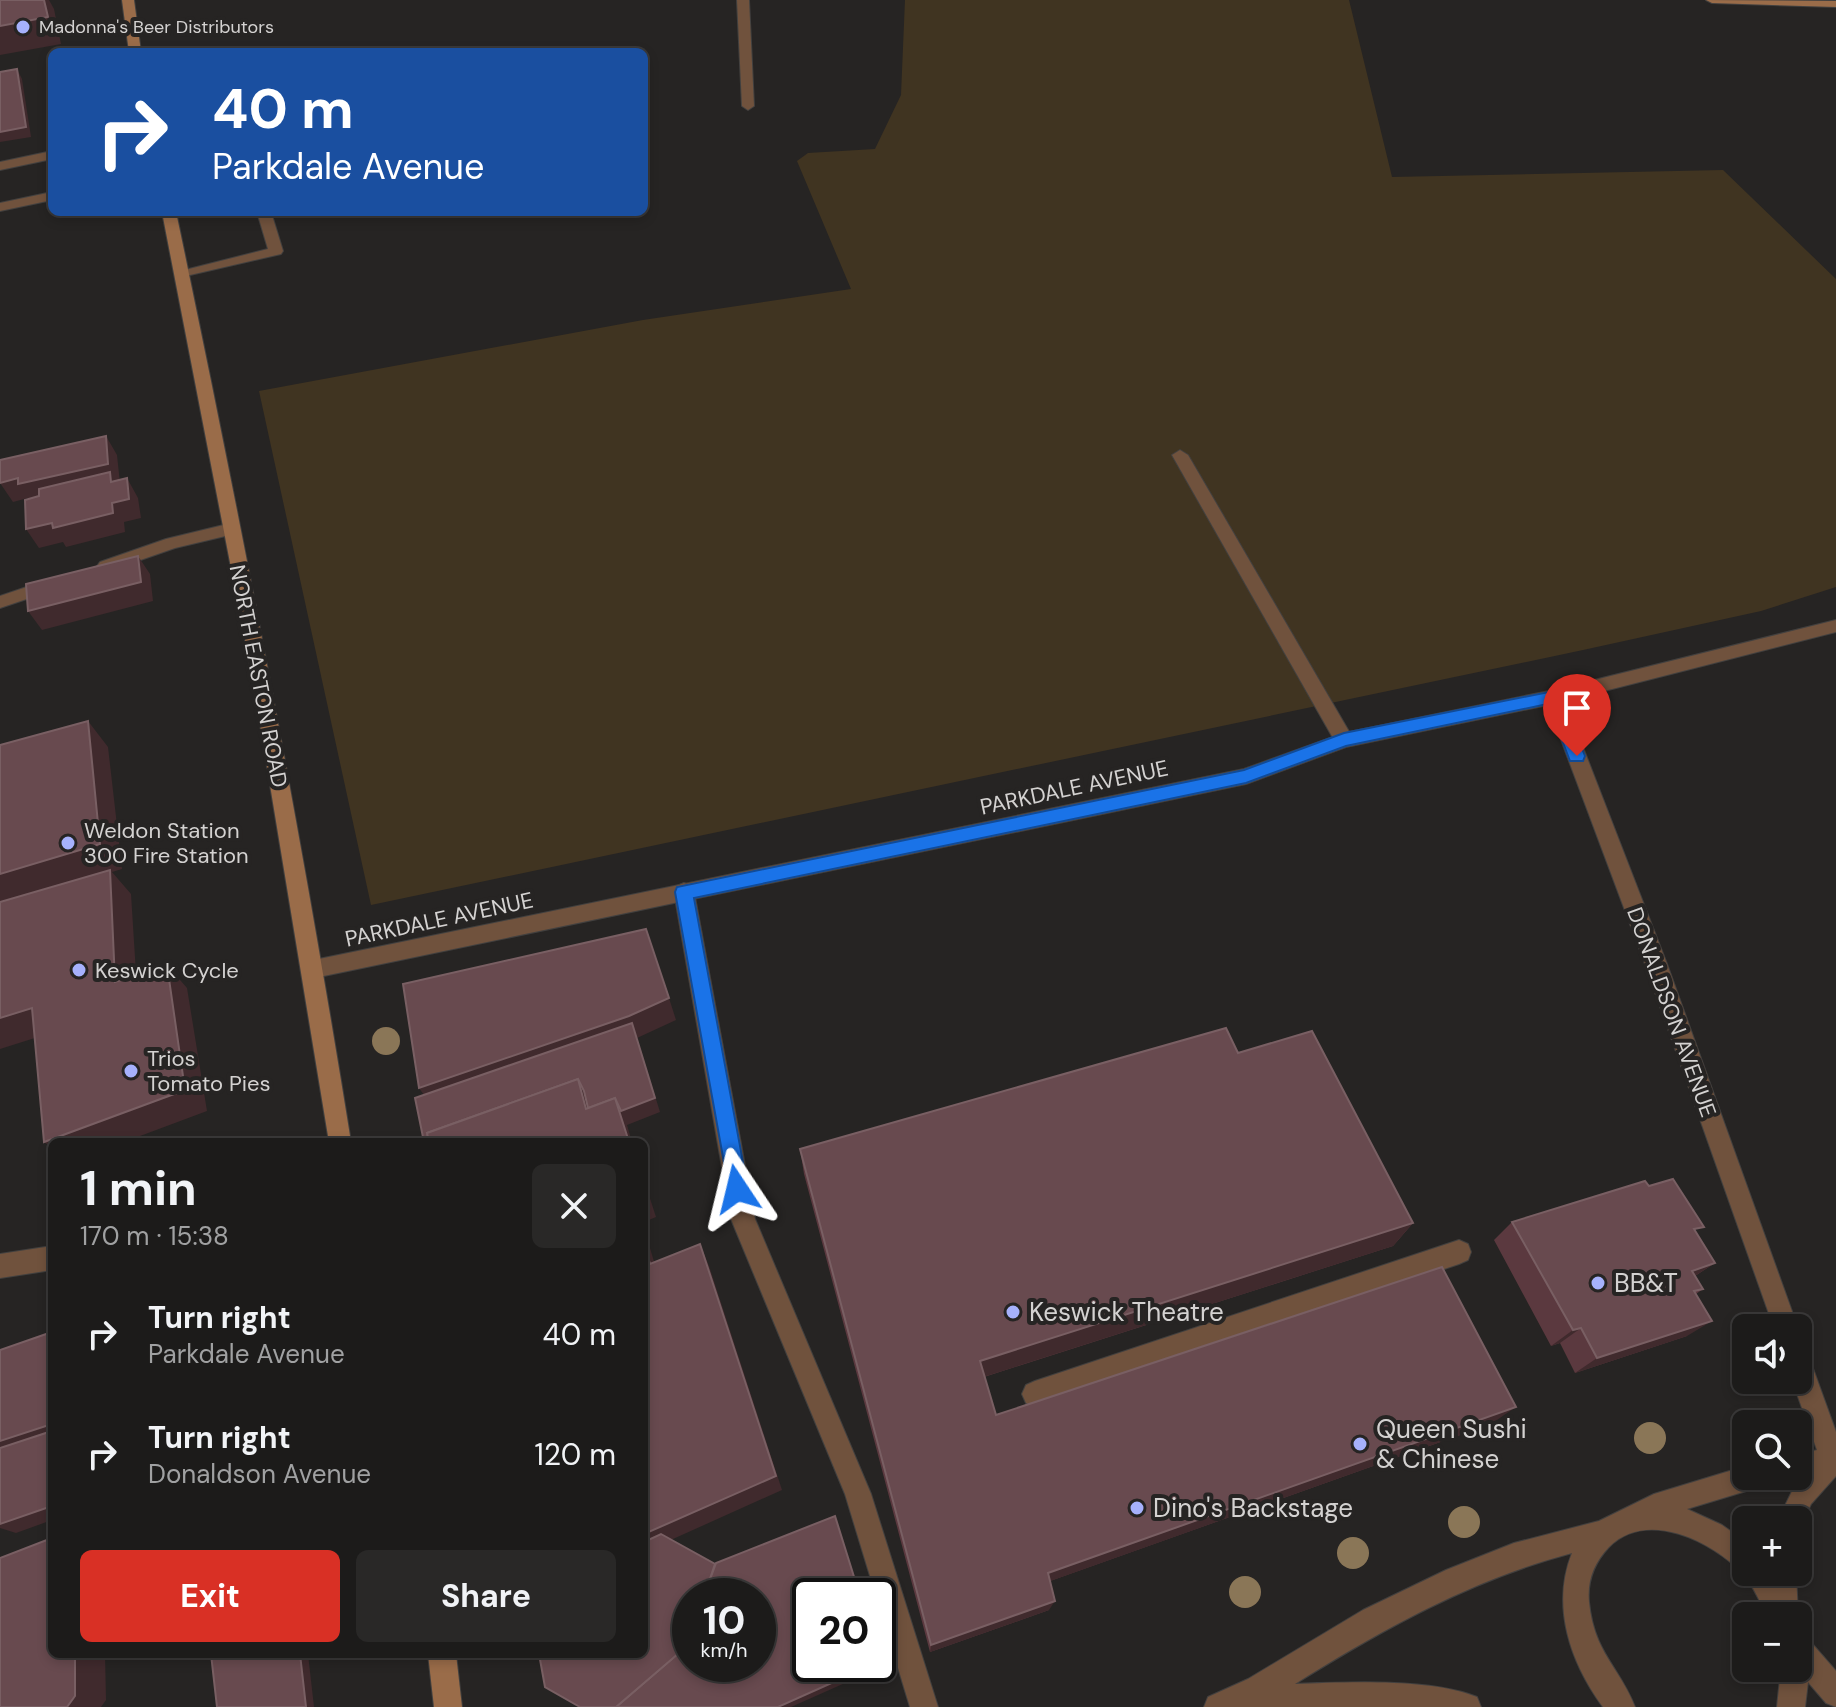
<!DOCTYPE html>
<html lang="en">
<head>
<meta charset="utf-8">
<style>
	body { margin:0; font-family:"DM Sans",sans-serif; background:#292827; color:#f1f3f6; height:100vh; display:flex; flex-direction:column; font-size:30px; white-space:nowrap }
	* { box-sizing:border-box; margin:0 }
	p { font-size:26px; color:#a0a1a2 }
	.icon { flex:none; width:44px; height:44px; fill:none; stroke:currentColor; stroke-width:2; stroke-linecap:round; stroke-linejoin:round }
	.map { position:relative; flex:1; overflow:hidden }
	.panel { position:absolute; left:48px; top:1138px; width:600px; height:520px; display:flex; flex-direction:column; background:#1c1b1a; border-radius:12px; box-shadow:0 4px 12px #0003,0 0 0 2px #3a3939 }
	.panel>* { flex:none }
	.guide { position:absolute; left:48px; top:48px; width:600px; height:168px; border-radius:12px; box-shadow:0 4px 12px #0003,0 0 0 2px #3a3939; background:#1a4fa0; color:#fff; overflow:hidden }
	.fabs { position:absolute; left:1732px; top:1314px; display:grid; gap:16px }
	.fabs a { display:grid; place-items:center; width:80px; height:80px; border-radius:12px; background:#1c1b1a; box-shadow:0 4px 12px #0003,0 0 0 2px #3a3939; font-size:40px }
	.speed { position:absolute; left:672px; top:1578px; display:flex; gap:16px; font-size:40px; font-weight:700; text-align:center }
	.speed>* { display:grid; place-content:center; width:104px; height:104px; border-radius:50%; background:#1c1b1a; box-shadow:0 4px 12px #0003,0 0 0 2px #3a3939; line-height:1 }
	.speed small { font-size:20px; font-weight:400 }
	.speed .limit { border:4px solid #111; border-radius:12px; background:#fff; color:#111 }
	.pin { position:absolute; display:grid; place-items:center; width:68px; height:68px; color:#fff; margin:-82px -34px; border-radius:50% 50% 50% 0; rotate:-45deg; box-shadow:0 0 8px #0007 }
	.pin .icon { rotate:45deg }
	.me { position:absolute; width:88px; margin:-44px; rotate:350deg; stroke-linejoin:round; filter:drop-shadow(0 0 6px #0008) }
	.turn { display:flex; align-items:center; gap:28px; height:168px; padding:0 32px; font-size:36px }
	.turn .icon { width:104px; height:104px; stroke-width:2.5 }
	.turn b { display:block; font-size:56px; line-height:68px }
	.round { display:grid; place-items:center; flex:none; width:84px; height:84px; border-radius:12px; background:#292827 }
	.headline { display:flex; align-items:center; justify-content:space-between; height:136px; padding:0 32px }
	h1 { font-size:48px; font-weight:700; line-height:60px }
	.action { display:flex; gap:16px; margin-top:auto; padding:16px 32px }
	.action a { flex:1; height:92px; border-radius:12px; background:#d93025; color:#fff; font-size:32px; font-weight:700; line-height:92px; text-align:center }
	.action a+a { background:#292827; color:#f1f3f6 }
	ul { padding:0; list-style:none }
	li { display:flex; align-items:center; gap:24px; height:120px; padding:0 32px }
	li div { flex:1 }
	li b { display:block; font-size:30px }
	li em { font-style:normal }
	.map>svg:first-child { display:block }
	.green { fill:#403421 }
	.lines { fill:none; stroke-linecap:round; stroke-linejoin:round }
	.lane-casing { stroke:#42403f; stroke-width:2 }
	.street-casing { stroke:#42403f; stroke-width:2 }
	.secondary-casing { stroke:#42403f; stroke-width:2 }
	.lane { fill:#70523d; fill-rule:evenodd }
	.street { fill:#70523d; fill-rule:evenodd }
	.secondary { fill:#9a6c49; fill-rule:evenodd }
	.tree { fill:#8a7657 }
	.wall { fill:#5b393f }
	.shaded-wall { fill:#402a2d }
	.building { fill:#684a4f; stroke:#795f63; stroke-width:2 }
	.route { fill:#1a73e8; stroke:#114b97; stroke-width:2 }
	.poi-dot { fill:#a6b1fc; stroke:#262423; stroke-width:3 }
	.labels { text-anchor:middle; stroke-width:8; stroke-linejoin:round; paint-order:stroke }
	.far-poi-label { font-size:18px; fill:#d4d2d1; stroke:#262423; text-anchor:start }
	.street-label { font-size:22px; fill:#d4d2d1; stroke:#262423 }
	.poi-label { font-size:22px; fill:#d4d2d1; stroke:#262423; text-anchor:start }
	.near-poi-label { font-size:26px; fill:#d4d2d1; stroke:#262423; text-anchor:start }
</style>
</head>
<body>
<div class="map">
<svg width="1836" height="1707" viewBox="0 0 1836 1707">
	<rect width="100%" height="100%" fill="#262423"/>
	<path class="green" d="M905,0H1349L1392,177L1723,170L1836,279V587L1761,611L1583,650L371,905L259,391L643,320L851,289L797,161L808,153L875,149L901,95Z"/>
	<g class="lines">
		<defs>
			<g id="lane">
				<path d="M737,0H749L754,106L748,110L742,106Z"/>
				<path d="M52,151V159L0,170V162Z"/>
				<path d="M257,212H271L283,251L281,254L177,278V272L268,249Z"/>
				<path d="M1180,450L1188,455L1351,735L1353,740L1351,745H1337L1172,455Z"/>
				<path d="M232,523L238,525V533L175,548L106,572L97,566L100,562L166,539Z"/>
				<path d="M53,578L62,584L59,588L0,608V596Z"/>
				<path d="M684,883L691,886L694,892L755,1219L871,1494L938,1707H910L845,1494L731,1219L674,892L677,886Z"/>
				<path d="M1459,1240L1468,1244L1471,1252L1468,1260L1459,1264L1035,1407L1026,1403L1022,1394L1026,1385L1035,1381Z"/>
			</g>
			<g id="street">
				<path d="M52,192V200L0,211V203Z"/>
				<path d="M1836,620V632L1565,701L1667,964L1798,1328V1329L1774,1328L1645,964L1548,705L1346,747L1246,784L314,978L307,976L303,969L307,962L314,960L1244,769L1344,733L1554,690Z"/>
				<path d="M52,1246V1270L0,1278V1254Z"/>
				<path d="M1798,1348L1807,1352L1836,1432V1476L1811,1504L1798,1531V1520H1778L1797,1481L1788,1476H1798V1455L1817,1450L1792,1380H1798Z"/>
				<path d="M1746,1466V1476H1770L1766,1485L1687,1509L1722,1525L1746,1542V1572H1796L1798,1616H1768C1760,1604 1753,1584 1743,1574C1712,1541 1647,1509 1609,1547C1594,1563 1587,1580 1589,1602C1594,1653 1619,1666 1635,1707H1603C1570,1662 1551,1606 1572,1553C1471,1580 1383,1629 1295,1684C1345,1682 1431,1678 1477,1697L1481,1707H1204L1208,1697L1248,1679L1363,1610L1446,1570L1514,1543L1599,1521L1654,1494Z"/>
				<path d="M1798,1635L1808,1639L1836,1671V1707L1826,1703L1808,1682L1805,1707H1777L1781,1668H1798Z"/>
			</g>
			<g id="secondary">
				<path d="M122,0H134L141,52H129Z"/>
				<path d="M1706,0L1836,1V7L1712,3Z"/>
				<path d="M162,212H176C241,521 301,830 351,1142H329L252,676Z"/>
				<path d="M428,1654H456L462,1707H434Z"/>
			</g>
		</defs>
		<use href="#lane" class="lane-casing"/>
		<use href="#street" class="street-casing"/>
		<use href="#secondary" class="secondary-casing"/>
		<use href="#lane" class="lane"/>
		<use href="#street" class="street"/>
		<use href="#secondary" class="secondary"/>
	</g>
	<g class="tree">
		<circle cx="386" cy="1041" r="14"/>
		<circle cx="1650" cy="1438" r="16"/>
		<circle cx="1464" cy="1522" r="16"/>
		<circle cx="1353" cy="1553" r="16"/>
		<circle cx="1245" cy="1592" r="16"/>
	</g>
	<g class="wall">
		<path d="M1238,1053L1413,1223L1393,1246L984,1377L996,1415L1491,1424L1050,1581L1049,1610L930,1652L804,1174L800,1149Z"/>
		<path d="M1649,1186L1696,1232L1715,1263L1695,1276L1703,1289L1696,1294L1687,1336L1575,1373L1560,1343L1551,1346L1494,1240L1512,1222Z"/>
	</g>
	<g class="shaded-wall">
		<path d="M44,0H49L54,9L61,44L0,55V26Z"/>
		<path d="M17,69L22,79L31,137L0,142V132Z"/>
		<path d="M106,436L117,455L120,483L127,478L138,498L141,518L124,522L125,532L66,547L63,542L39,548L26,529L52,523L113,513L31,504L28,498L13,502L0,483Z"/>
		<path d="M138,556L150,574L153,601L42,630L28,611Z"/>
		<path d="M88,721L108,747L122,869L112,872L131,894L138,1005L0,906V874Z"/>
		<path d="M167,965L187,988L207,1111L124,1142H52V1148L44,1142Z"/>
		<path d="M669,998L676,1020L637,1038L660,1112L627,1125L632,1142L598,1135L585,1107L578,1079L615,1098L636,1038L434,1109L419,1088Z"/>
		<path d="M32,1008L57,1031L0,1049V1018Z"/>
		<path d="M644,1180L656,1217L644,1222Z"/>
		<path d="M1413,1223L1393,1246L977,1379L980,1361Z"/>
		<path d="M644,1228L661,1285L650,1264L644,1243Z"/>
		<path d="M700,1244L709,1266L782,1490L644,1552V1534Z"/>
		<path d="M1715,1263L1690,1279L1692,1271Z"/>
		<path d="M1712,1321L1687,1336L1575,1373L1597,1358Z"/>
		<path d="M1581,1328L1560,1343L1551,1346L1573,1330Z"/>
		<path d="M1516,1407L1491,1424L1042,1584L1048,1573Z"/>
		<path d="M52,1424V1446L0,1453V1440Z"/>
		<path d="M52,1506V1520L16,1533L0,1528V1524Z"/>
		<path d="M1055,1601L1049,1610L930,1652L931,1645Z"/>
		<path d="M75,1654H105L106,1700L101,1707H67Z"/>
		<path d="M300,1654H308L314,1707H306Z"/>
		<path d="M878,1662H880L881,1667L791,1707H778L874,1664H878Z"/>
	</g>
	<g class="building">
		<path d="M0,0H44L48,17L0,26Z"/>
		<path d="M17,69L26,127L0,132V72Z"/>
		<path d="M106,436L108,464L18,484V478L0,483V460Z"/>
		<path d="M110,472L111,482L127,478L129,499L112,503L113,513L53,528L52,523L26,529L25,500L39,496V489Z"/>
		<path d="M138,556L141,582L28,611L26,584Z"/>
		<path d="M88,721L100,844L0,874V745Z"/>
		<path d="M110,870L115,982L167,965L185,1090L44,1142L32,1008L0,1018V902Z"/>
		<path d="M646,929L669,998L629,1016L419,1088L403,984Z"/>
		<path d="M632,1023L655,1098L621,1111L615,1098L588,1108L584,1091L578,1079L427,1133L429,1142H424L415,1098Z"/>
		<path d="M1226,1028L1238,1053L1312,1031L1413,1223L980,1361L996,1415L1442,1267L1516,1407L1048,1573L1055,1601L931,1645L800,1149Z"/>
		<path d="M578,1079L586,1109L615,1098L629,1142H429L427,1133Z"/>
		<path d="M1673,1179L1704,1227L1694,1229L1715,1263L1692,1271L1703,1289L1694,1291L1712,1321L1597,1358L1581,1328L1573,1330L1512,1222L1645,1181L1649,1186Z"/>
		<path d="M644,1243L650,1264L700,1244L776,1476L644,1534Z"/>
		<path d="M52,1332V1424L0,1441V1350Z"/>
		<path d="M52,1431V1506L0,1524V1448Z"/>
		<path d="M835,1516L860,1596H810V1664H874L778,1707H616L686,1647L690,1637V1664H758V1596H704L716,1563Z"/>
		<path d="M661,1534L715,1564L704,1596H690V1637L686,1647L616,1707H580L545,1687L539,1654H644V1542Z"/>
		<path d="M52,1538V1654H75V1696L67,1707H0V1558Z"/>
		<path d="M211,1654H300L306,1707H217Z"/>
	</g>
	<path class="route" d="M1554,691L1562,697L1585,756L1583,761H1570L1548,704L1346,746L1246,783L694,898L748,1189L745,1196L737,1199L730,1196L675,892L677,887L1244,770L1344,733Z"/>
	<g class="poi-dot">
		<circle cx="23" cy="27" r="8"/>
		<circle cx="68" cy="843" r="8"/>
		<circle cx="79" cy="970" r="8"/>
		<circle cx="131" cy="1071" r="8"/>
		<circle cx="1598" cy="1283" r="8"/>
		<circle cx="1013" cy="1312" r="8"/>
		<circle cx="1360" cy="1444" r="8"/>
		<circle cx="1137" cy="1508" r="8"/>
	</g>
	<g class="labels">
		<g class="far-poi-label">
			<text x="39" y="33">Madonna's Beer Distributors</text>
		</g>
		<g class="street-label">
			<text transform="translate(259 676) rotate(79)" y="8">NORTH EASTON ROAD</text>
			<text transform="translate(1074 787) rotate(-12)" y="8">PARKDALE AVENUE</text>
			<text transform="translate(439 919) rotate(-12)" y="8">PARKDALE AVENUE</text>
			<text transform="translate(1672 1012) rotate(70)" y="8">DONALDSON AVENUE</text>
		</g>
		<g class="poi-label">
			<text x="84" y="838">Weldon Station<tspan x="84" dy="25">300 Fire Station</tspan></text>
			<text x="95" y="978">Keswick Cycle</text>
			<text x="147" y="1066">Trios<tspan x="147" dy="25">Tomato Pies</tspan></text>
		</g>
		<g class="near-poi-label">
			<text x="1614" y="1292">BB&amp;T</text>
			<text x="1029" y="1321">Keswick Theatre</text>
			<text x="1376" y="1438">Queen Sushi<tspan x="1376" dy="30">&amp; Chinese</tspan></text>
			<text x="1153" y="1517">Dino's Backstage</text>
		</g>
	</g>
</svg>
<div class="fabs">
<a><svg class="icon" aria-label="sound" viewBox="0 0 24 24"><path d="M4 9h4l5-4v14l-5-4H4zM17 9q2 3 0 6"/></svg></a>
<a><svg class="icon" aria-label="search" viewBox="0 0 24 24"><circle cx="10" cy="10" r="6"/><path d="M15 15l6 6"/></svg></a>
<a>+</a>
<a>−</a>
</div>
<div class="speed"><div>10<small>km/h</small></div><div class="limit">20</div></div>
<div class="pin" style="left:1577px;top:756px;background:#d93025"><svg class="icon" aria-label="arrive" viewBox="0 0 24 24"><path d="M6 21V4h12l-3 4 3 4H6"/></svg></div>
<svg class="me" style="left:737px;top:1189px" viewBox="-20 -20 40 40"><path d="M0-17L14 15 0 8-14 15z" fill="#1a73e8" stroke="#fff" stroke-width="4"/></svg>
<div class="guide">
<div class="turn"><svg class="icon" aria-label="right" viewBox="0 0 24 24"><path d="M7 20v-9h11M14 6l5 5-5 5"/></svg><div><b>40 m</b>Parkdale Avenue</div></div>
</div>
<section class="panel">
<div class="headline"><div><h1>1 min</h1><p>170 m · 15:38</p></div><a class="round"><svg class="icon" aria-label="close" viewBox="0 0 24 24"><path d="M6 6l12 12M18 6L6 18"/></svg></a></div>
<ul>
<li><svg class="icon" aria-label="right" viewBox="0 0 24 24"><path d="M7 20v-9h11M14 6l5 5-5 5"/></svg><div><b>Turn right</b><p>Parkdale Avenue</p></div><em>40 m</em></li>
<li><svg class="icon" aria-label="right" viewBox="0 0 24 24"><path d="M7 20v-9h11M14 6l5 5-5 5"/></svg><div><b>Turn right</b><p>Donaldson Avenue</p></div><em>120 m</em></li>
</ul>
<div class="action"><a>Exit</a><a>Share</a></div>
</section>
</div>
</body>
</html>
